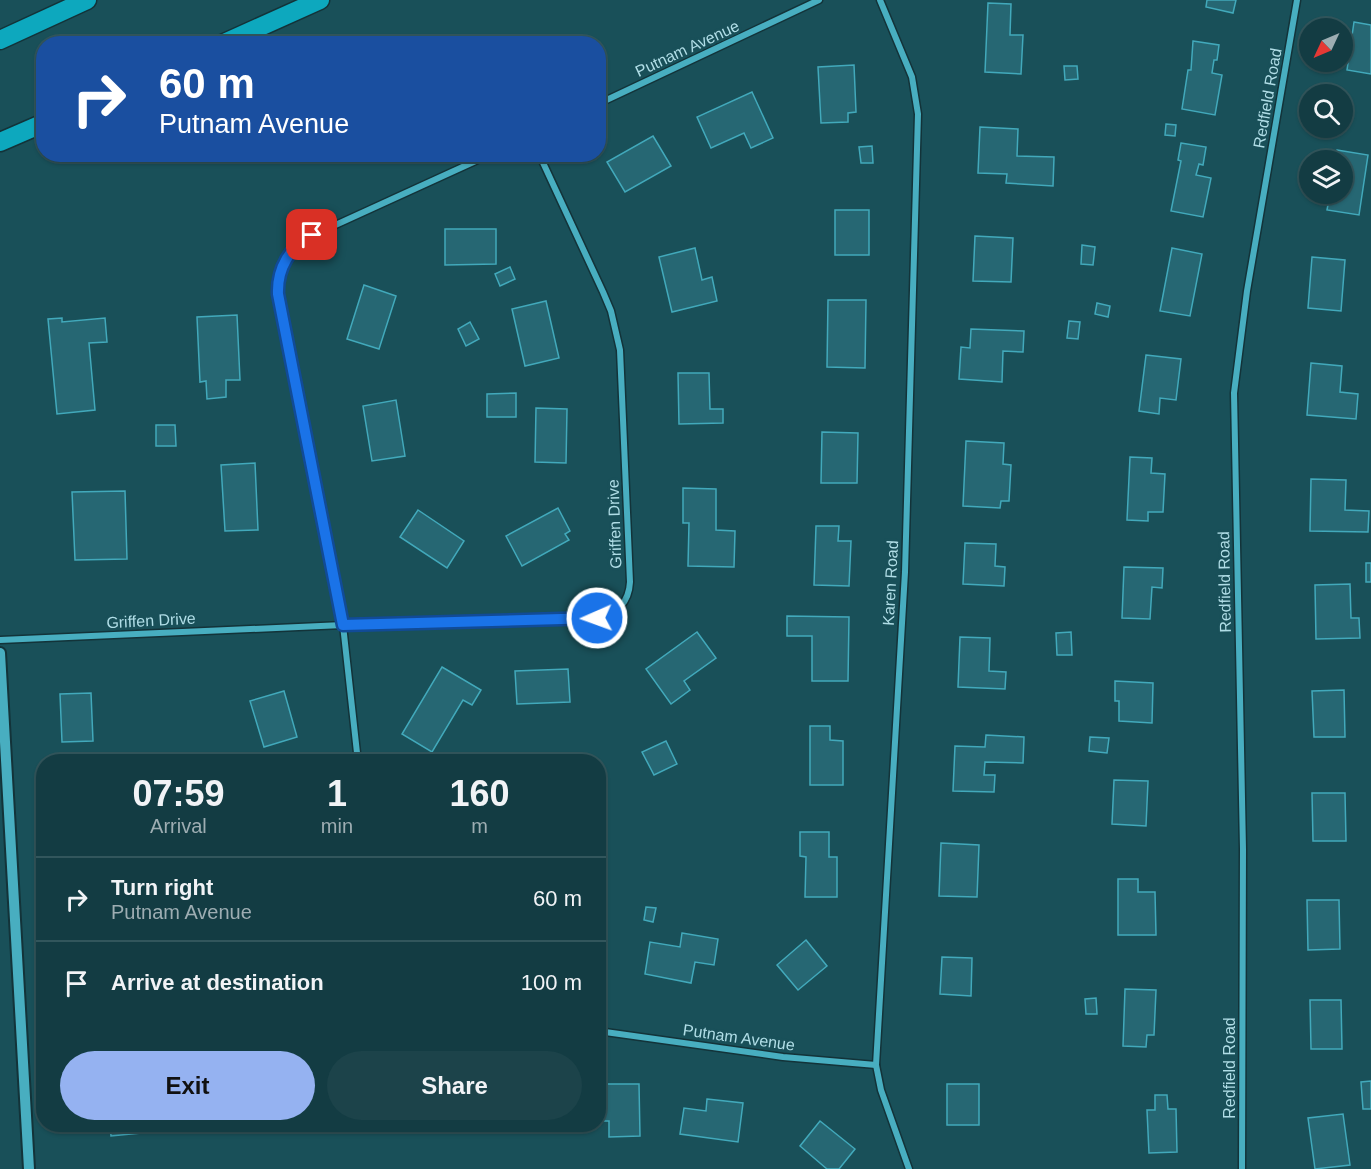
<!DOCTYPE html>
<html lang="en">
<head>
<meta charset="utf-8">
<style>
	body { margin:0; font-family:Arial,sans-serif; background:#1c434a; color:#f1f3f6; height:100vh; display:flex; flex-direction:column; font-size:22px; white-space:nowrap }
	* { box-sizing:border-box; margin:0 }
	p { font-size:20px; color:#9dadb2 }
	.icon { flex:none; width:33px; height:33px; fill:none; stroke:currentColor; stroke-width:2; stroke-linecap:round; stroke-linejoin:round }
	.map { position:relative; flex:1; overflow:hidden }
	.drawer { position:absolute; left:36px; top:754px; width:570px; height:378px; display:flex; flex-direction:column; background:#133c43; border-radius:24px; box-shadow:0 2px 4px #0004,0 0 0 2px #32565c }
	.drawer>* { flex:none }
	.guide { position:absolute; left:36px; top:36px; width:570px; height:126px; border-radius:24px; box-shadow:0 2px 4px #0004,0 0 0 2px #32565c; background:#1a4fa0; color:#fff; overflow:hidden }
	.needle { width:39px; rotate:226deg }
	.buttons { position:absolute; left:1299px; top:18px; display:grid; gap:12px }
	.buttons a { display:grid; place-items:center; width:54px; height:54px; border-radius:50%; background:#133c43; box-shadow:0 2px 4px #0004,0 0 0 2px #32565c; font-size:30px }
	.pin { position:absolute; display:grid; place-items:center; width:51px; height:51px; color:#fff; margin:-26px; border-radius:12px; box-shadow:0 3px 9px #0006 }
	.me { position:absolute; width:66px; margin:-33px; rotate:268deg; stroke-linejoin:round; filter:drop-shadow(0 0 4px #0008) }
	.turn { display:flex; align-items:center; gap:21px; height:126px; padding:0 24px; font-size:27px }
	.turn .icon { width:78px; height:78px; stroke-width:2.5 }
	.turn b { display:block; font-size:42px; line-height:51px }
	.eta { display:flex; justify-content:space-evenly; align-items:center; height:102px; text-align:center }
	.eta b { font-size:36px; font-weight:700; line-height:42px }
	.action { display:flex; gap:12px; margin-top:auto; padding:12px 24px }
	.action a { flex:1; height:69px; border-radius:36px; background:#95b2f1; color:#111; font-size:24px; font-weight:700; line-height:69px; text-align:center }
	.action a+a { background:#1c434a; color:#f1f3f6 }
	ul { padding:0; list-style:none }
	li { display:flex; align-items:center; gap:18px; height:84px; padding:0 24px; border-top:2px solid #32565c }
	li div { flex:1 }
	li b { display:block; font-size:22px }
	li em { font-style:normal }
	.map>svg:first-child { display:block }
	.building { fill:#266773; stroke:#42a9bb; stroke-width:1.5 }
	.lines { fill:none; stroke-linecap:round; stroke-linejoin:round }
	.minor-casing { stroke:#133339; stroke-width:9 }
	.tertiary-casing { stroke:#133339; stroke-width:14 }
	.motorway-casing { stroke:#133339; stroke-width:21 }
	.minor { stroke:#48aec0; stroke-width:6 }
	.tertiary { stroke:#48aec0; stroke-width:10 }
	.motorway { stroke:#0da8be; stroke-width:18 }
	.route-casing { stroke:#114b97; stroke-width:15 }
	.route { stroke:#1a73e8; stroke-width:10 }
	.labels { text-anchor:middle; stroke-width:5; stroke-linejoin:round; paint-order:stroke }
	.street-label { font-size:16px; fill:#b0dde6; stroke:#195059 }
</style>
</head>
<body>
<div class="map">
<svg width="1371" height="1169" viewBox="0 0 1371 1169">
	<rect width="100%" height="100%" fill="#195059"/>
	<g class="building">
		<path d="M1207,0H1236L1233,13L1206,7Z"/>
		<path d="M988,3L1011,4L1010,35H1023L1021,74L985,72Z"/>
		<path d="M1354,22L1371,25V74L1347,70Z"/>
		<path d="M1193,41L1219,45L1217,60H1214L1212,73L1222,75L1215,115L1182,109L1188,70H1191Z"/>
		<path d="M854,65L856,112L848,113V122L821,123L818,67Z"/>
		<path d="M1064,66H1077L1078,79L1065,80Z"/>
		<path d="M752,92L773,138L751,148L744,133L711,148L697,117Z"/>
		<path d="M1166,124L1176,125L1175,136L1165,135Z"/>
		<path d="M980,127L1018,129L1017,156L1054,157L1053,186L1006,183L1007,174L978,173Z"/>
		<path d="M653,136L671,166L625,192L607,162Z"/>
		<path d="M1181,143L1206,147L1203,165L1199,164L1196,175L1211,178L1203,217L1171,211L1181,161L1178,160Z"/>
		<path d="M872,146L873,163H861L859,147Z"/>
		<path d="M1337,150L1368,155L1359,215L1327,210L1330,194H1342V160H1335Z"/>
		<rect x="835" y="210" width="34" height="45"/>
		<path d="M445,229H496V264L445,265Z"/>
		<path d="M975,236L1013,238L1011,282L973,281Z"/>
		<path d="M1082,245L1095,247L1093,265L1081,264Z"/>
		<path d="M695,248L702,280L712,277L717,301L672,312L659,257Z"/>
		<path d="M1172,248L1202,254L1190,316L1160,311Z"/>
		<path d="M1312,257L1345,260L1341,311L1308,308Z"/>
		<path d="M510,267L515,279L500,286L495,274Z"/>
		<path d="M364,285L396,296L379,349L347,339Z"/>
		<path d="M828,300H866L865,368L827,367Z"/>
		<path d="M546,301L559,358L525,366L512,309Z"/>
		<path d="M1097,303L1110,306L1108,317L1095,314Z"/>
		<path d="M237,315L240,380H226V397L207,399L206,381L200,382L197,317Z"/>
		<path d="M62,318V322L105,318L107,342L89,343L95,410L57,414L48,319Z"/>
		<path d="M1069,321L1080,322L1078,339L1067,338Z"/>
		<path d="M470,322L479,339L466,346L458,329Z"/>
		<path d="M971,329L1024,331L1023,352L1003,351L1002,382L959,379L961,347L970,348Z"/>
		<path d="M1146,355L1181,359L1176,400L1160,398L1159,414L1139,411Z"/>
		<path d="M1311,363L1342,366L1340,392L1358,394L1356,419L1307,415Z"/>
		<path d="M678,373H709L710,409H723V423L679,424Z"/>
		<path d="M516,393V417H487V394Z"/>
		<path d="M396,400L405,456L372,461L363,406Z"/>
		<path d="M536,408L567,409L566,463L535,462Z"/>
		<path d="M156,425H175L176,446H156Z"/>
		<path d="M822,432L858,433L857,483H821Z"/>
		<path d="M966,441L1004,443L1003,464L1011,465L1009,501H1001L1000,508L963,506Z"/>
		<path d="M1130,457L1152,458L1151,473L1165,474L1163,512H1148V521L1127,520Z"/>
		<path d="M255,463L258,530L225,531L221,465Z"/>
		<path d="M1311,479L1346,480L1345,510L1369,511L1368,532L1310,531Z"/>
		<path d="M683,488L716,489V530L735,531L734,567L688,566L689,523H683Z"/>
		<path d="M125,491L127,559L75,560L72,492Z"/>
		<path d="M558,508L570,531L565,534L569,540L522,566L506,536Z"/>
		<path d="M418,510L464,541L447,568L400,537Z"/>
		<path d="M816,526H839L838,541H851L849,586L814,585Z"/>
		<path d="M965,543L996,544L995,566L1005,567L1004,586L963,584Z"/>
		<rect x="1366" y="563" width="5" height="19"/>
		<path d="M1124,567L1163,568L1162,588L1152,587L1150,619L1122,618Z"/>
		<path d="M1350,584L1351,618H1359L1360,638L1316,639L1315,585Z"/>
		<path d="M787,616L849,617L848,681H812V636H787Z"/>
		<path d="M697,632L716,658L684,681L690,690L671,704L646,669Z"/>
		<path d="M1071,632L1072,655H1057L1056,633Z"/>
		<path d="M960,637L990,638L989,671L1006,672L1005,689L958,687Z"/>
		<path d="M442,667L481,690L472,705L463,700L432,752L402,734Z"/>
		<path d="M568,669L570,702L517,704L515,671Z"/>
		<path d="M1115,681L1153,683L1152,723L1119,721V701H1115Z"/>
		<path d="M1344,690L1345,737H1314L1312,691Z"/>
		<path d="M284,691L297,737L264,747L250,701Z"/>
		<path d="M91,693L93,741L62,742L60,694Z"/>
		<path d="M810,726H830V740L843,741V785H810Z"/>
		<path d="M986,735L1024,737L1023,763L985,762L984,775H995L994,792L953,791L955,746L985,747Z"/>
		<path d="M1090,737L1109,738L1107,753L1089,751Z"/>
		<path d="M666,741L677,764L654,775L642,752Z"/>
		<path d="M1114,780L1148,781L1146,826L1112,824Z"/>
		<path d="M1312,793H1345L1346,841H1313Z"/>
		<path d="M800,832H829V857H837V897H805L806,857L800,856Z"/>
		<path d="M941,843L979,845L977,897L939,896Z"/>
		<path d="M1118,879H1138V892H1155L1156,935H1118Z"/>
		<path d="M1307,900H1339L1340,949L1308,950Z"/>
		<path d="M646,907L656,908L653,922L644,920Z"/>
		<path d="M682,933L718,939L714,965L695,962L691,983L645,974L650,942L680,947Z"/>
		<path d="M806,940L827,966L798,990L777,965Z"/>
		<path d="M942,957L972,958L971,996L940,994Z"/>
		<path d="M1125,989L1156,990L1154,1035H1147L1146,1047L1123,1046Z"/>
		<path d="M1096,998L1097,1014H1086L1085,999Z"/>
		<path d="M1310,1000H1341L1342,1049H1311Z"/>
		<path d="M1371,1081V1109H1363L1361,1082Z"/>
		<path d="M598,1084H639L640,1136L609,1137V1121H598Z"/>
		<rect x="947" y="1084" width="32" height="41"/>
		<path d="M1155,1095H1167L1168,1109H1176L1177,1152L1149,1153L1147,1110H1155Z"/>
		<path d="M707,1099L743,1103L738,1142L680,1134L684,1108L706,1111Z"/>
		<path d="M1343,1114L1350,1165L1315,1169L1308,1118Z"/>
		<path d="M820,1121L855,1149L839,1169H827L800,1146Z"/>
		<path d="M110,1125H140L141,1133L111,1136Z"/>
	</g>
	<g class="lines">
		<defs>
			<g id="minor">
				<path d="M880,0L912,77L918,114L905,572L876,1065L881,1090L909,1169"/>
				<path d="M598,104L819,0"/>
				<path d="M0,640L343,625L597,618C617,615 629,602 630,582L620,350L611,311L603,292L539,154"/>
				<path d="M358,762L343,625L279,301C275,275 285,252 307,238L491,154"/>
				<path d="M598,1031L783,1057L876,1065"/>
				<path d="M1242,1169L1243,849L1234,393L1247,291L1297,0"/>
			</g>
			<path id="tertiary" d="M0,653L29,1169"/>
			<g id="motorway">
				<path d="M0,40L87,0"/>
				<path d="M222,44L320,0"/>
				<path d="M0,142L44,123"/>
			</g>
		</defs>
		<use href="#minor" class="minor-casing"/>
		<use href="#tertiary" class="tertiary-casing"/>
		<use href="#motorway" class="motorway-casing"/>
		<use href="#minor" class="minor"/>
		<use href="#tertiary" class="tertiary"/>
		<use href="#motorway" class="motorway"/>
	</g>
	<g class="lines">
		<defs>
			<path id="route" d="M312,235C290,247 277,268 278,294L343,625L597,618"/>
		</defs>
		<use href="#route" class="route-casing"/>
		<use href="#route" class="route"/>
	</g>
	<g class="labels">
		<g class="street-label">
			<text transform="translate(687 48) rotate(-25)" y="6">Putnam Avenue</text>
			<text transform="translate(1267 98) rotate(-80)" y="6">Redfield Road</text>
			<text transform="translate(614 524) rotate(-92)" y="6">Griffen Drive</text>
			<text transform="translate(1224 582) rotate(-91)" y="6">Redfield Road</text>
			<text transform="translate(890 583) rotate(-87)" y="6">Karen Road</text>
			<text transform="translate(151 620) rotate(-3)" y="6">Griffen Drive</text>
			<text transform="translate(739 1037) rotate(8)" y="6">Putnam Avenue</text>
			<text transform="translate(1229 1068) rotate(-90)" y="6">Redfield Road</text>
		</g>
	</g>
</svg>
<div class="buttons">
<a><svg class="needle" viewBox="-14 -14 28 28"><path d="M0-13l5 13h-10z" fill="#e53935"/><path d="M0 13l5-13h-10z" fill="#9dadb2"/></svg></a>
<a><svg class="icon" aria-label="search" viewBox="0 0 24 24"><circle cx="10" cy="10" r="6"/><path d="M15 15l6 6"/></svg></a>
<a><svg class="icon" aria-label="layers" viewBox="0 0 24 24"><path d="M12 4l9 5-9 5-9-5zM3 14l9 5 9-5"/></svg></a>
</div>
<div class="pin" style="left:312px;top:235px;background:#d93025"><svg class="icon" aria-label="arrive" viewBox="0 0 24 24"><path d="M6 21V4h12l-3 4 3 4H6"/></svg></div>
<svg class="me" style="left:597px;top:618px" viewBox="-20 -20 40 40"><circle r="17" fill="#1a73e8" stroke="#fff" stroke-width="3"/><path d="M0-11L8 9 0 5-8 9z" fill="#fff"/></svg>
<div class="guide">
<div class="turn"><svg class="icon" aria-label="right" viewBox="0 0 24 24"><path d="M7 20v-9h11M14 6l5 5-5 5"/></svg><div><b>60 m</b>Putnam Avenue</div></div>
</div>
<section class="drawer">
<div class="eta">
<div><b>07:59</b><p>Arrival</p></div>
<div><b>1</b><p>min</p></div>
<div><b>160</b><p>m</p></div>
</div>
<ul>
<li><svg class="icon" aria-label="right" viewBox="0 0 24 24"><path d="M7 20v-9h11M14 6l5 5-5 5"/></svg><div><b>Turn right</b><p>Putnam Avenue</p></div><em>60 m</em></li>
<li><svg class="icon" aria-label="arrive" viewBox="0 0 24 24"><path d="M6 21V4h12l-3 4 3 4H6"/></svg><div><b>Arrive at destination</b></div><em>100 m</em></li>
</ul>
<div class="action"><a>Exit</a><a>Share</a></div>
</section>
</div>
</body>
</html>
